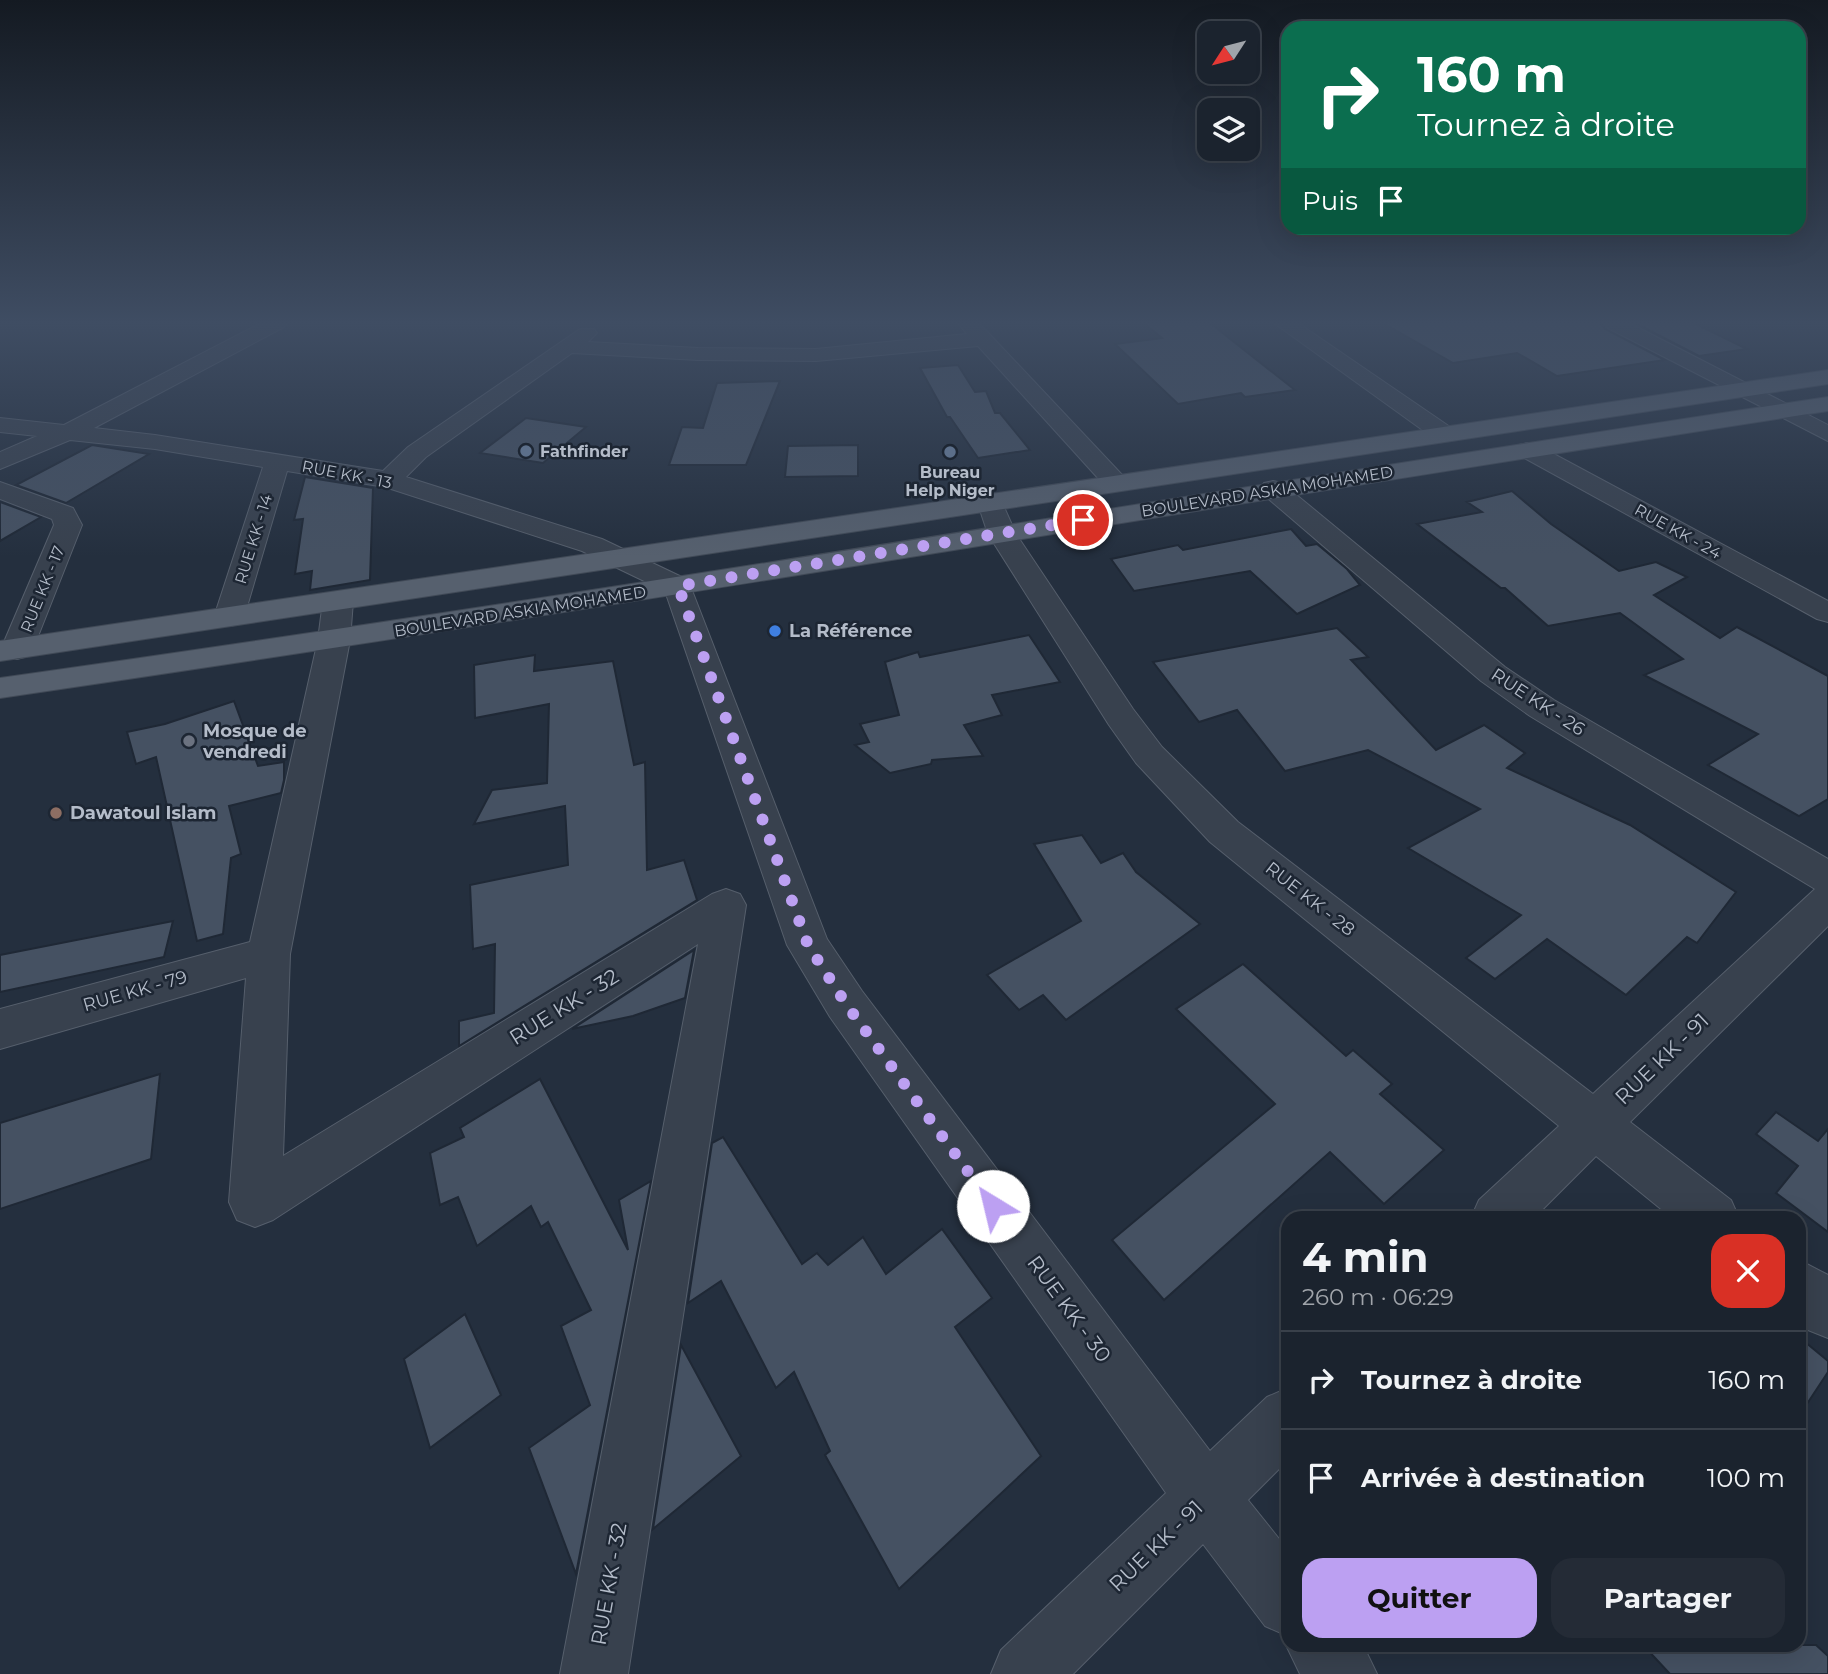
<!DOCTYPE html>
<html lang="fr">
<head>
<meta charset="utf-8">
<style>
	body { margin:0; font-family:Montserrat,sans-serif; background:#242b36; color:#f1f3f6; height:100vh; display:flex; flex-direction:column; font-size:26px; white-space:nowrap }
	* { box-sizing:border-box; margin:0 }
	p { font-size:23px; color:#a0a4aa }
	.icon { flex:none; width:38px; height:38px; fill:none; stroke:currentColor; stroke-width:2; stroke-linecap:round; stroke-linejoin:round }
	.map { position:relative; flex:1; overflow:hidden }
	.sheet { position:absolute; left:1281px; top:1211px; width:525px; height:441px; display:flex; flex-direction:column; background:#1b232e; border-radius:21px; box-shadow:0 7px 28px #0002,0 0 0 2px #39404a }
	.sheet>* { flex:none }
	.hud { position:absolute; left:1281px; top:21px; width:525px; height:214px; border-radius:21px; box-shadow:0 7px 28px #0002,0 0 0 2px #39404a; background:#0b6e4f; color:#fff; overflow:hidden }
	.needle { width:46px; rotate:234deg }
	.controls { position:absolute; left:1197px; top:21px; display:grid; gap:14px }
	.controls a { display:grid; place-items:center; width:63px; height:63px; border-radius:14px; background:#1b232e; box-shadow:0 7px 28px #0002,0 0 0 2px #39404a; font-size:35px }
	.pin { position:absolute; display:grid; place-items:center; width:60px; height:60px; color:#fff; margin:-30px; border:4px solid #fff; border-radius:50%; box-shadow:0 2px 7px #0007 }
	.me { position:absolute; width:77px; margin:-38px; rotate:324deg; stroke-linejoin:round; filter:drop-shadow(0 0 5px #0008) }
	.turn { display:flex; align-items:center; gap:24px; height:147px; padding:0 21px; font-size:32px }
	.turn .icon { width:91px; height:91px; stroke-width:2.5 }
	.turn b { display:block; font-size:49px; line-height:60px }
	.then { display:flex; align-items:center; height:66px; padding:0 21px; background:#0003; gap:14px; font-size:26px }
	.round { display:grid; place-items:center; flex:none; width:74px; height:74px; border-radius:21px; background:#242b36 }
	.summary { display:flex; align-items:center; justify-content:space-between; height:119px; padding:0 21px }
	h1 { font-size:42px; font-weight:700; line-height:52px }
	.primary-button { display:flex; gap:14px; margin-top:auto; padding:14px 21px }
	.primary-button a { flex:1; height:80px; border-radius:21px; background:#bca0f2; color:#111; font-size:28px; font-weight:700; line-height:80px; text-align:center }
	.primary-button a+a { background:#242b36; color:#f1f3f6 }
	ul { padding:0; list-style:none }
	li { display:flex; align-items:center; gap:21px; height:98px; padding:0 21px; border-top:2px solid #39404a }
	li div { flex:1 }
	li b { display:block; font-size:26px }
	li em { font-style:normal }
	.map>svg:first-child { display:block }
	.building { fill:#455162; stroke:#1f2835; stroke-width:2 }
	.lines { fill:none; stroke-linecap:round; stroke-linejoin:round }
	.minor-casing { stroke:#565f6c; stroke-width:2 }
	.major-casing { stroke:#414a57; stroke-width:2 }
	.minor { fill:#38414e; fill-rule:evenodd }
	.major { fill:#56606e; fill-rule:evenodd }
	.route { stroke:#bca0f2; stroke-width:12; stroke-dasharray:0 21.6 }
	.service-dot { fill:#5c6f8a; stroke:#1d2633; stroke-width:2.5 }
	.shop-dot { fill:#3f7fe0; stroke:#1d2633; stroke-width:2.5 }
	.worship-dot { fill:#6b7280; stroke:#1d2633; stroke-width:2.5 }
	.education-dot { fill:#8d6e63; stroke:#1d2633; stroke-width:2.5 }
	.labels { text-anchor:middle; stroke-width:5; stroke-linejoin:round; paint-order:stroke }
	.far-poi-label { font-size:16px; font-weight:bold; fill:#b4bcc9; stroke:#1d2633; text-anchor:start }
	.far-street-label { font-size:16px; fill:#b4bcc9; stroke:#1d2633 }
	.poi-label { font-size:18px; font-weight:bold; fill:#b4bcc9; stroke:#1d2633; text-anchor:start }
	.street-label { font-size:18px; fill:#b4bcc9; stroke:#1d2633 }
	.near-street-label { font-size:21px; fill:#b4bcc9; stroke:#1d2633 }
</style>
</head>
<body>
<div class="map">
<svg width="1828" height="1674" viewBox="0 0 1828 1674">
	<rect width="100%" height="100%" fill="#242f3e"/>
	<g class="building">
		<path d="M1144,323H1210L1295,390L1245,397L1241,393L1178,404L1115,344L1162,338Z"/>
		<path d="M1383,323H1600L1605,329L1665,360L1557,376L1517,353L1453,363Z"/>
		<path d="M1635,323H1694L1747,349L1699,356Z"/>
		<path d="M958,365L975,392L986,391L995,413H1000L1030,450L978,458L950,417H947L920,368Z"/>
		<path d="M780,381L746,465H669L682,427L703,428L717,383Z"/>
		<path d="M526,418L586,427L543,463L480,453Z"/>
		<path d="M92,445L149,454L66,503L16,485Z"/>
		<path d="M858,445V476L785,477L788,446Z"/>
		<path d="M305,477L373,488L370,580L310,590L312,571L295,574L303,519L294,520Z"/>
		<path d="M1512,491L1551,524L1619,571L1656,562L1687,577L1654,595L1720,638L1737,627L1828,676V799L1799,816L1708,765L1758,734L1644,675L1683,659L1620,613L1548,626L1505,588H1501L1417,524L1482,512L1467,502Z"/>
		<path d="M0,502L41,517L0,541Z"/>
		<path d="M1291,529L1306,546L1317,544L1347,569L1360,585L1297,614L1250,571L1134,591L1111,559L1178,545L1183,550Z"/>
		<path d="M1337,628L1368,657L1351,660L1436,750L1484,725L1525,753L1507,768L1630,825L1736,892L1697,943L1687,937L1626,995L1547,939L1495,979L1466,958L1521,915L1408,848L1480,809L1368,750L1285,771L1237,710L1199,722L1153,662Z"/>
		<path d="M1029,635L1060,682L992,695L1002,715L964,725L983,756L932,760L931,764L890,773L855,745L869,742L860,724L899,715L885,662L918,652L920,657Z"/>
		<path d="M535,655L534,671L613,661L634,765L645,762L647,870L684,860L697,900L459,1046V1021L494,1013L495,944L473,949L470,885L568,865L565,806L474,824L492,790L547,783L549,704L475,718L474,665Z"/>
		<path d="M234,701L258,766L284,762V780L281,793L229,806L241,854L231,858L223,934L197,941L156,757L136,764L127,732L165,724Z"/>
		<path d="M1082,835L1101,863L1123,853L1136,872L1200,924L1066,1020L1043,995L1019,1010L987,975L1081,921L1034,844Z"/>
		<path d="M173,921L164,957L0,992V955Z"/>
		<path d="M694,950L685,998L633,1016L572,1029Z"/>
		<path d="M1243,964L1346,1056L1353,1050L1392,1084L1380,1094L1444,1150L1384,1204L1330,1152L1164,1300L1112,1240L1275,1104L1176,1009Z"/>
		<path d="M160,1074L151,1159L0,1209V1123Z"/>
		<path d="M540,1079L628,1250L619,1200L651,1181L576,1574L529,1448L590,1405L561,1326L591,1310L548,1222L541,1227L531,1206L477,1246L458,1197L440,1205L430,1153L464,1137L460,1128Z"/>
		<path d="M1776,1112L1818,1141L1828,1129V1232L1776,1193L1798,1166L1756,1134Z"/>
		<path d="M723,1137L802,1264L817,1253L828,1265L863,1237L886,1274L942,1229L992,1298L955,1327L1041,1456L899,1589L825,1455L830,1451L794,1372L776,1388L721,1281L688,1303L712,1143Z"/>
		<path d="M465,1314L501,1395L430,1448L404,1359Z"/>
		<path d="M1799,1337L1828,1361V1372L1799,1416Z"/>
		<path d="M681,1345L741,1456L653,1529Z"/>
		<path d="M1643,1645H1816L1828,1656V1674H1670Z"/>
	</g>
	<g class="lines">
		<defs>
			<g id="minor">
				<path d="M261,323H287L284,327L94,428L155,435L383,471L408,447L580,329H594L597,333L588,342L698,348L816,349L967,334L958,323H979L1125,478L1129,483L1125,488L1116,491L1107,488L978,346L816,361L698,360L572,353L426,457L406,477L602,539L688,580L827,939L862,991L1210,1451L1267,1397L1288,1388V1460L1248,1500L1288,1550V1636L1265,1626L1203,1544L1073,1674H991L1001,1650L1166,1493L830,1017L787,945L665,591L582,551L385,487L287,471L244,617L240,624L229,626L218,624L214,617L263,467L155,449L70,440L0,469V452L37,436L0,432V418L64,425Z"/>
				<path d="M1274,323H1298L1453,429L1456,434L1453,439L1444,441L1435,439Z"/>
				<path d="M1603,323H1629L1828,425V441L1606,327Z"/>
				<path d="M1528,443L1537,445L1828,601V622L1817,619L1519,455L1516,450L1519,445Z"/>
				<path d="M1273,481L1282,483L1505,667L1554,700L1828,859V926L1630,1122L1731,1200L1739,1218H1672L1596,1156L1534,1218H1471L1479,1200L1559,1126L1210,842L1136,763L1109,725L988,534L978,504L982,498L991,496L1000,498L1016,534L1133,709L1162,747L1238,822L1593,1094L1815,889L1530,716L1481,681L1264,495L1260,489L1264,483Z"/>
				<path d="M0,482L73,508L82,525L33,649L28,656L17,659L6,656L1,649L54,525L52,519L0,499Z"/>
				<path d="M338,592L349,595L353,601L350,640L290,954L283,1156L712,894L726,889L740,894L746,905L628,1674H560L698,944L273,1220L255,1227L237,1220L229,1202L246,978L0,1049V1009L250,942L318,640L323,601L327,595Z"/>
				<path d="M1799,1260L1828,1275V1338L1808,1330L1799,1322Z"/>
				<path d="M1288,1641V1645H1363L1377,1674H1300L1286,1645Z"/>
			</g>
			<g id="major">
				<path d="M1828,370V384L0,661V641Z"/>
				<path d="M1828,397V411C1218,505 610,609 0,698V678C610,592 1219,489 1828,397Z"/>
			</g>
		</defs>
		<use href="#minor" class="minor-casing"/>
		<use href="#major" class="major-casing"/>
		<use href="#minor" class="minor"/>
		<use href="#major" class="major"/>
	</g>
	<linearGradient id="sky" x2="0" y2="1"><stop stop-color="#141a22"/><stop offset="0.58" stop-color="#3f4d63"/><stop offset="1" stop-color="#3f4d63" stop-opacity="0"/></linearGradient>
	<rect width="1828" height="557" fill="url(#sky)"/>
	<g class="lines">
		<path class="route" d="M993,1206L846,1004L808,945L678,586L1083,520"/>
	</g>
	<g class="service-dot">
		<circle cx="526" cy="451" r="7"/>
		<circle cx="950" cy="452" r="7"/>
	</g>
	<circle class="shop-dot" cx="775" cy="631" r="7"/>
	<circle class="worship-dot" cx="189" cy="741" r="7"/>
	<circle class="education-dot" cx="56" cy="813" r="7"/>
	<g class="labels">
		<g class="far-poi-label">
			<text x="540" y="457">Fathfinder</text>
			<text x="950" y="478" text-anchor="middle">Bureau<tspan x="950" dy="18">Help Niger</tspan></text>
		</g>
		<g class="far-street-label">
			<text transform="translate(347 474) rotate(11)" y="6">RUE KK - 13</text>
			<text transform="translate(1267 491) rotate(-9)" y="6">BOULEVARD ASKIA MOHAMED</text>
			<text transform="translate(1678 531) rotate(29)" y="6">RUE KK - 24</text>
			<text transform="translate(253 539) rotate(-73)" y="6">RUE KK - 14</text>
			<text transform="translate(42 589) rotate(-68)" y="6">RUE KK - 17</text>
			<text transform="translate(520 611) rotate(-9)" y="6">BOULEVARD ASKIA MOHAMED</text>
		</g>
		<g class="poi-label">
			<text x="789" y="637">La Référence</text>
			<text x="203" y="737">Mosque de<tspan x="203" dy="21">vendredi</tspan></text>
			<text x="70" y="819">Dawatoul Islam</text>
		</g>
		<g class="street-label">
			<text transform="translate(1538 702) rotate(33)" y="6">RUE KK - 26</text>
			<text transform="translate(1310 899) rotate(38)" y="6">RUE KK - 28</text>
			<text transform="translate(135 991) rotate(-16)" y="6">RUE KK - 79</text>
		</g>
		<g class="near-street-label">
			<text transform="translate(564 1007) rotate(-32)" y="7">RUE KK - 32</text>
			<text transform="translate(1662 1059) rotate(-44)" y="7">RUE KK - 91</text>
			<text transform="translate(1069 1309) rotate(54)" y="7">RUE KK - 30</text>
			<text transform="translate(1156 1546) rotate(-44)" y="7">RUE KK - 91</text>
			<text transform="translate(609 1584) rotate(-80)" y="7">RUE KK - 32</text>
		</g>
	</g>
</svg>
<div class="controls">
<a><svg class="needle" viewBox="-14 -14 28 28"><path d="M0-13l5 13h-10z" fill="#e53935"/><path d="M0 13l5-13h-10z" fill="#a0a4aa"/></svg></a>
<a><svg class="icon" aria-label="layers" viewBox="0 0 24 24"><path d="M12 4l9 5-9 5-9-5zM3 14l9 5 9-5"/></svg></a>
</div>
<div class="pin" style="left:1083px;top:520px;background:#d93025"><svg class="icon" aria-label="arrive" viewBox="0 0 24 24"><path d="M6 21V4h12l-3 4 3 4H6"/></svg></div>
<svg class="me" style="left:993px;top:1206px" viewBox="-20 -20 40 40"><circle r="19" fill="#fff"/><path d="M0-13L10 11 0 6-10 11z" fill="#bca0f2"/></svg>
<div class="hud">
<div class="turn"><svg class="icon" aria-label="right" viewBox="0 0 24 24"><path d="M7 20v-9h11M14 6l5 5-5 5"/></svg><div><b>160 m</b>Tournez à droite</div></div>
<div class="then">Puis<svg class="icon" aria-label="arrive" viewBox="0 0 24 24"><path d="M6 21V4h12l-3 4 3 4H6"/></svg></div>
</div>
<section class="sheet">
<div class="summary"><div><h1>4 min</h1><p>260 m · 06:29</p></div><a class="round" style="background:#d93025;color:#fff"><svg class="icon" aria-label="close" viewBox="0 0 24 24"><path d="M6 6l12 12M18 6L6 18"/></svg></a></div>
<ul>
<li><svg class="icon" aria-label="right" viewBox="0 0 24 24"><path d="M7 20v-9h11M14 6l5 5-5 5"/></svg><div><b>Tournez à droite</b></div><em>160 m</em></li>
<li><svg class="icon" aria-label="arrive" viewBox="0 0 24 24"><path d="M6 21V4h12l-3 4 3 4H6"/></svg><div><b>Arrivée à destination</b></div><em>100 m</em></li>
</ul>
<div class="primary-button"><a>Quitter</a><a>Partager</a></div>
</section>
</div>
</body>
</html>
